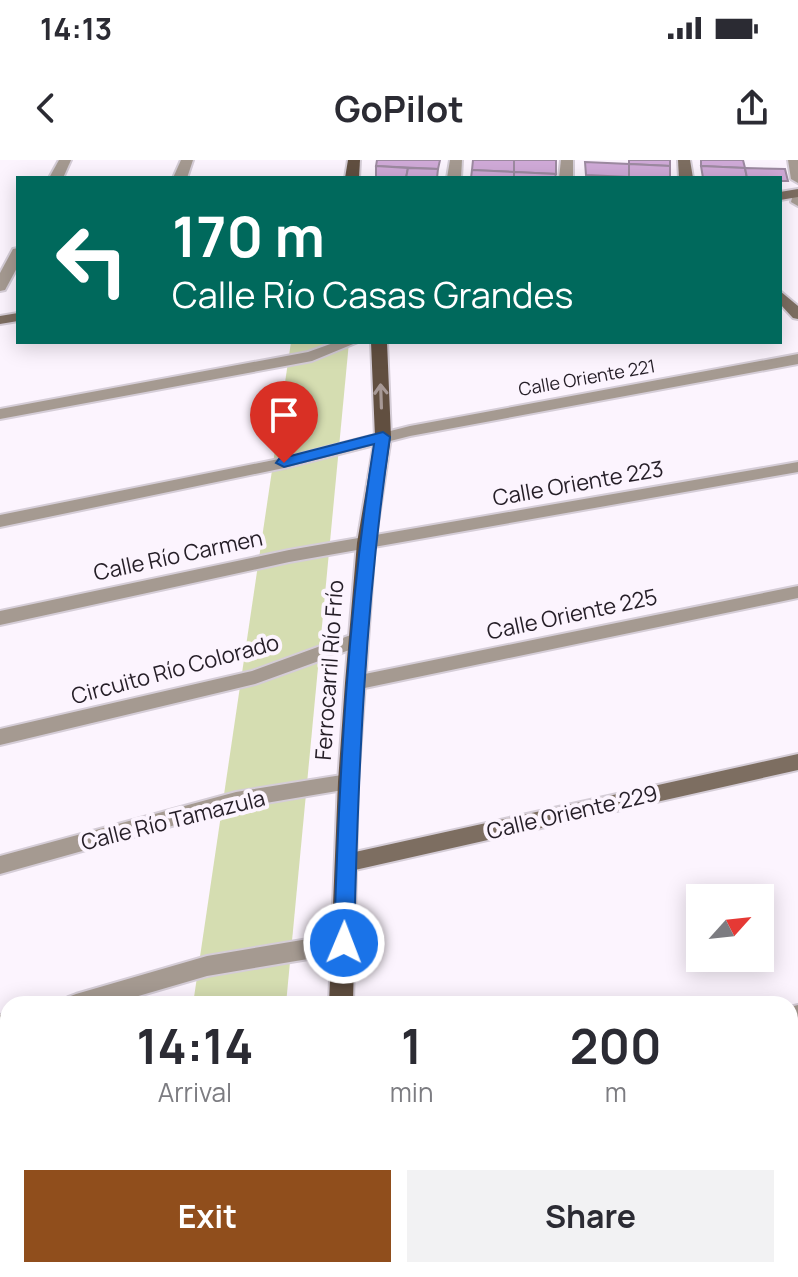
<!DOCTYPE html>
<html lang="en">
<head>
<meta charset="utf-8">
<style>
	body { margin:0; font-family:Manrope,sans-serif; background:#f2f2f3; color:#2b2b33; height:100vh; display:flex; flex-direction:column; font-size:30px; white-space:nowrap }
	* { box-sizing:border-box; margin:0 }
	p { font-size:26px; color:#7c7c81 }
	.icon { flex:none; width:44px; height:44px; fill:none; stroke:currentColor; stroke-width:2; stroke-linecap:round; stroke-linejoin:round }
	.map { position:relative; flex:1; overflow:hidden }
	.side { position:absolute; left:0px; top:836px; width:798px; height:282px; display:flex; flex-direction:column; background:#fff; border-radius:24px 24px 0 0; box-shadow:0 4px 20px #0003 }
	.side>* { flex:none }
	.guide { position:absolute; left:16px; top:16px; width:766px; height:168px; border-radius:0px; box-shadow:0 4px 20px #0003; background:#00695c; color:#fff; overflow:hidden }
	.needle { width:52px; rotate:63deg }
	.fabs { position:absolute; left:686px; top:724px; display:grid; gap:16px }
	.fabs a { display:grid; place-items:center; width:88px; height:88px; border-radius:0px; background:#fff; box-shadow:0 4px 20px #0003; font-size:40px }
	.pin { position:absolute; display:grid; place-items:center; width:68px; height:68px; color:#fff; margin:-82px -34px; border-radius:50% 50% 50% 0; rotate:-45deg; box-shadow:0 0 8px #0007 }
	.pin .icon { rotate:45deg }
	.me { position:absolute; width:88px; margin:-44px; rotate:1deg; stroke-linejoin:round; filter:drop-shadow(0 0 6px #0008) }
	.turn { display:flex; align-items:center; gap:28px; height:168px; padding:0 24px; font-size:36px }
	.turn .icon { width:104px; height:104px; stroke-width:2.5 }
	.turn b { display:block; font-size:56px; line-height:68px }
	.eta { display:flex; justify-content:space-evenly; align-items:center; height:136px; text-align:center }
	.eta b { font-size:48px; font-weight:700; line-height:56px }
	.button { display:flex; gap:16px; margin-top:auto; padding:16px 24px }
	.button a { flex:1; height:92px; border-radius:0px; background:#904e1c; color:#fff; font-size:32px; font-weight:700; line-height:92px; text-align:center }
	.button a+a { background:#f2f2f3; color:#2b2b33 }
	.status { display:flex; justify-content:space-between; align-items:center; height:56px; padding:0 40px; background:#fff; direction:ltr }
	.status svg { height:22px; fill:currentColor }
	header { display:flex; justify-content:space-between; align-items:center; height:104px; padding:0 24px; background:#fff; font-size:36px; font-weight:700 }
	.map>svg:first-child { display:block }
	.green { fill:#d5ddb1 }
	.building { fill:#d0aad8; stroke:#9d8aa1; stroke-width:2 }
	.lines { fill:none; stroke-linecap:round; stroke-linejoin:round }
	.street-casing { stroke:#d5cdd7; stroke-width:4 }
	.secondary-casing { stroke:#d5cdd7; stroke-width:4 }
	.primary-casing { stroke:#d5cdd7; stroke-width:4 }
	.street { fill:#a59a91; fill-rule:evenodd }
	.secondary { fill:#7d6e61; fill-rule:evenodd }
	.primary { fill:#614f40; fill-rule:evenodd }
	.oneway { stroke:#a79996 }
	.route { fill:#1a73e8; stroke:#114b97; stroke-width:2 }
	.labels { text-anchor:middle; stroke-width:8; stroke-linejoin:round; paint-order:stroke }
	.far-street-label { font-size:18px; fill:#251e27; stroke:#fcf4fe }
	.street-label { font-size:22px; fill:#251e27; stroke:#fcf4fe }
</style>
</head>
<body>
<div class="status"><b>14:13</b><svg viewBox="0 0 49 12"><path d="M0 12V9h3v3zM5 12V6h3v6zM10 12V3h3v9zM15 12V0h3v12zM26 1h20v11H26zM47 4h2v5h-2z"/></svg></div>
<header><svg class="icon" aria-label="back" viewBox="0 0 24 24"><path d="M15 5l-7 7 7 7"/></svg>GoPilot<svg class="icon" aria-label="share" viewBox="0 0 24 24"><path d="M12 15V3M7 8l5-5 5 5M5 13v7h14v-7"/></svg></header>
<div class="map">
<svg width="798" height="1117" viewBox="0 0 798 1117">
	<rect width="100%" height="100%" fill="#fcf4fe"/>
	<g class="green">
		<path d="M291,182H349L286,844H193Z"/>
		<path d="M154,1110H261V1117H153Z"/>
	</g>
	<g class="building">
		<path d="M377,0H440L438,9L376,6Z"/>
		<path d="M473,0H514V12L472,10Z"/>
		<path d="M514,0H556V14L514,12Z"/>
		<path d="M629,0H670V6L629,4Z"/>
		<path d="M701,0H743L745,8L701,6Z"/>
		<path d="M585,2L629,4V17L586,15Z"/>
		<path d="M629,4L670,6V18L629,17Z"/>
		<path d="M376,6L408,8L406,18H376Z"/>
		<path d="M701,6L745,8L747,18H703Z"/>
		<path d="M408,8L438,9L437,18H406Z"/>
		<path d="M745,8L785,9L788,21H780V18H747Z"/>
		<path d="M472,10L514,12V18H471Z"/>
		<path d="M514,12L556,14L555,18H514Z"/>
	</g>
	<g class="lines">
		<defs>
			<g id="street">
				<path d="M59,0H71L63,18H49Z"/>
				<path d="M181,0H193L187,18H173Z"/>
				<path d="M450,0H462L461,18H447Z"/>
				<path d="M561,0H573V18H559Z"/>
				<path d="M788,0H798V23L791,19Z"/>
				<path d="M798,33V46L791,42L793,34Z"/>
				<path d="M18,88V106L5,130L0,131V113L13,89Z"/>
				<path d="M336,182H358L312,201L0,259V249L308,192Z"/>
				<path d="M798,194V204L410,276L284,308L0,367V355L284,298L410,266Z"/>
				<path d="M798,302V312L289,402L0,465V451L289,390Z"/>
				<path d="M798,426V438L355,530L345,523L355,516Z"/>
				<path d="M359,472L368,479L366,484L255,524L0,585V569L252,511Z"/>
				<path d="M348,614L355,616L358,622L355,628L236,648L0,714V696L236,632Z"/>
				<path d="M344,773L352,776L355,783L352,790L344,793L207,816L111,844H64L68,837L76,834L207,796Z"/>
				<path d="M798,845V867L790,869V847Z"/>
				<path d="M8,853V875L0,877V855Z"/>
				<path d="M8,1044V1070L0,1073V1047Z"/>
			</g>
			<g id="secondary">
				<path d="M678,0H690L693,18H679Z"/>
				<path d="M798,29V37L780,40V32Z"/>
				<path d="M780,131L798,146V159L793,158L780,144Z"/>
				<path d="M18,153V161L0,164V156Z"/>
				<path d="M798,594V610L346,712L338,709L335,703L338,697L346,694Z"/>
			</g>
			<g id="primary">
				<path d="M348,0H360L359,18H345Z"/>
				<path d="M371,182H387L391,277L375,383L365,523L358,622L353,844H329L338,622L345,523L357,383L375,277Z"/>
				<path d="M308,1110H336L335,1117H307Z"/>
			</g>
		</defs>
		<use href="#street" class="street-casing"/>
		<use href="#secondary" class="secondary-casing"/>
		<use href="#primary" class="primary-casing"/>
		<use href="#street" class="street"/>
		<use href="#secondary" class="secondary"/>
		<use href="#primary" class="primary"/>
	</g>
	<defs><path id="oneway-shaft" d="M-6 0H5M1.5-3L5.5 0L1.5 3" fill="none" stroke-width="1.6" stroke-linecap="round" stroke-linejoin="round" transform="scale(2)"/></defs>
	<use class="oneway" href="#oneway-shaft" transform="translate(381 236) rotate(-92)"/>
	<path class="route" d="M383,272L390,277C365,445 358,613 354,783L351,789L344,792L337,789L334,783C339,616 348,449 374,284L284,307L276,303L279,299Z"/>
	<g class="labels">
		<g class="far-street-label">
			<text transform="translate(587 218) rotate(-10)" y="6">Calle Oriente 221</text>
		</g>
		<g class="street-label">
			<text transform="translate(578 323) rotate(-10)" y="8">Calle Oriente 223</text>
			<text transform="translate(178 395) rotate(-12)" y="8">Calle Río Carmen</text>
			<text transform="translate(572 454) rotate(-12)" y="8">Calle Oriente 225</text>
			<text transform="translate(175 509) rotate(-15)" y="8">Circuito Río Colorado</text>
			<text transform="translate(329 510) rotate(-86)" y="8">Ferrocarril Río Frío</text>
			<text transform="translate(572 652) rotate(-13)" y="8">Calle Oriente 229</text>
			<text transform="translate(173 660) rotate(-14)" y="8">Calle Río Tamazula</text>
		</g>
	</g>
</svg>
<div class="fabs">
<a><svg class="needle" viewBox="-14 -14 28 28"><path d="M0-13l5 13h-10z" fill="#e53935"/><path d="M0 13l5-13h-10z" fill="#7c7c81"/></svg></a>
</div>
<div class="pin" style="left:284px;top:303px;background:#d93025"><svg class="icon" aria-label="arrive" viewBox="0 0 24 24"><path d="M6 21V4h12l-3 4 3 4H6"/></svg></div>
<svg class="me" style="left:344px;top:783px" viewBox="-20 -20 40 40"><circle r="17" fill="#1a73e8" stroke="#fff" stroke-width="3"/><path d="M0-11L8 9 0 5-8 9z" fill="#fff"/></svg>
<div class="guide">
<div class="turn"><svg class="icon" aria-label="left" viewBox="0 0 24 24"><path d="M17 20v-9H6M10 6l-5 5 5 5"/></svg><div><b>170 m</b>Calle Río Casas Grandes</div></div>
</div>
<section class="side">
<div class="eta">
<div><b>14:14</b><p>Arrival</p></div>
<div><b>1</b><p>min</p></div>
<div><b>200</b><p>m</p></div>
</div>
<div class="button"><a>Exit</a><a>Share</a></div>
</section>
</div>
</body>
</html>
